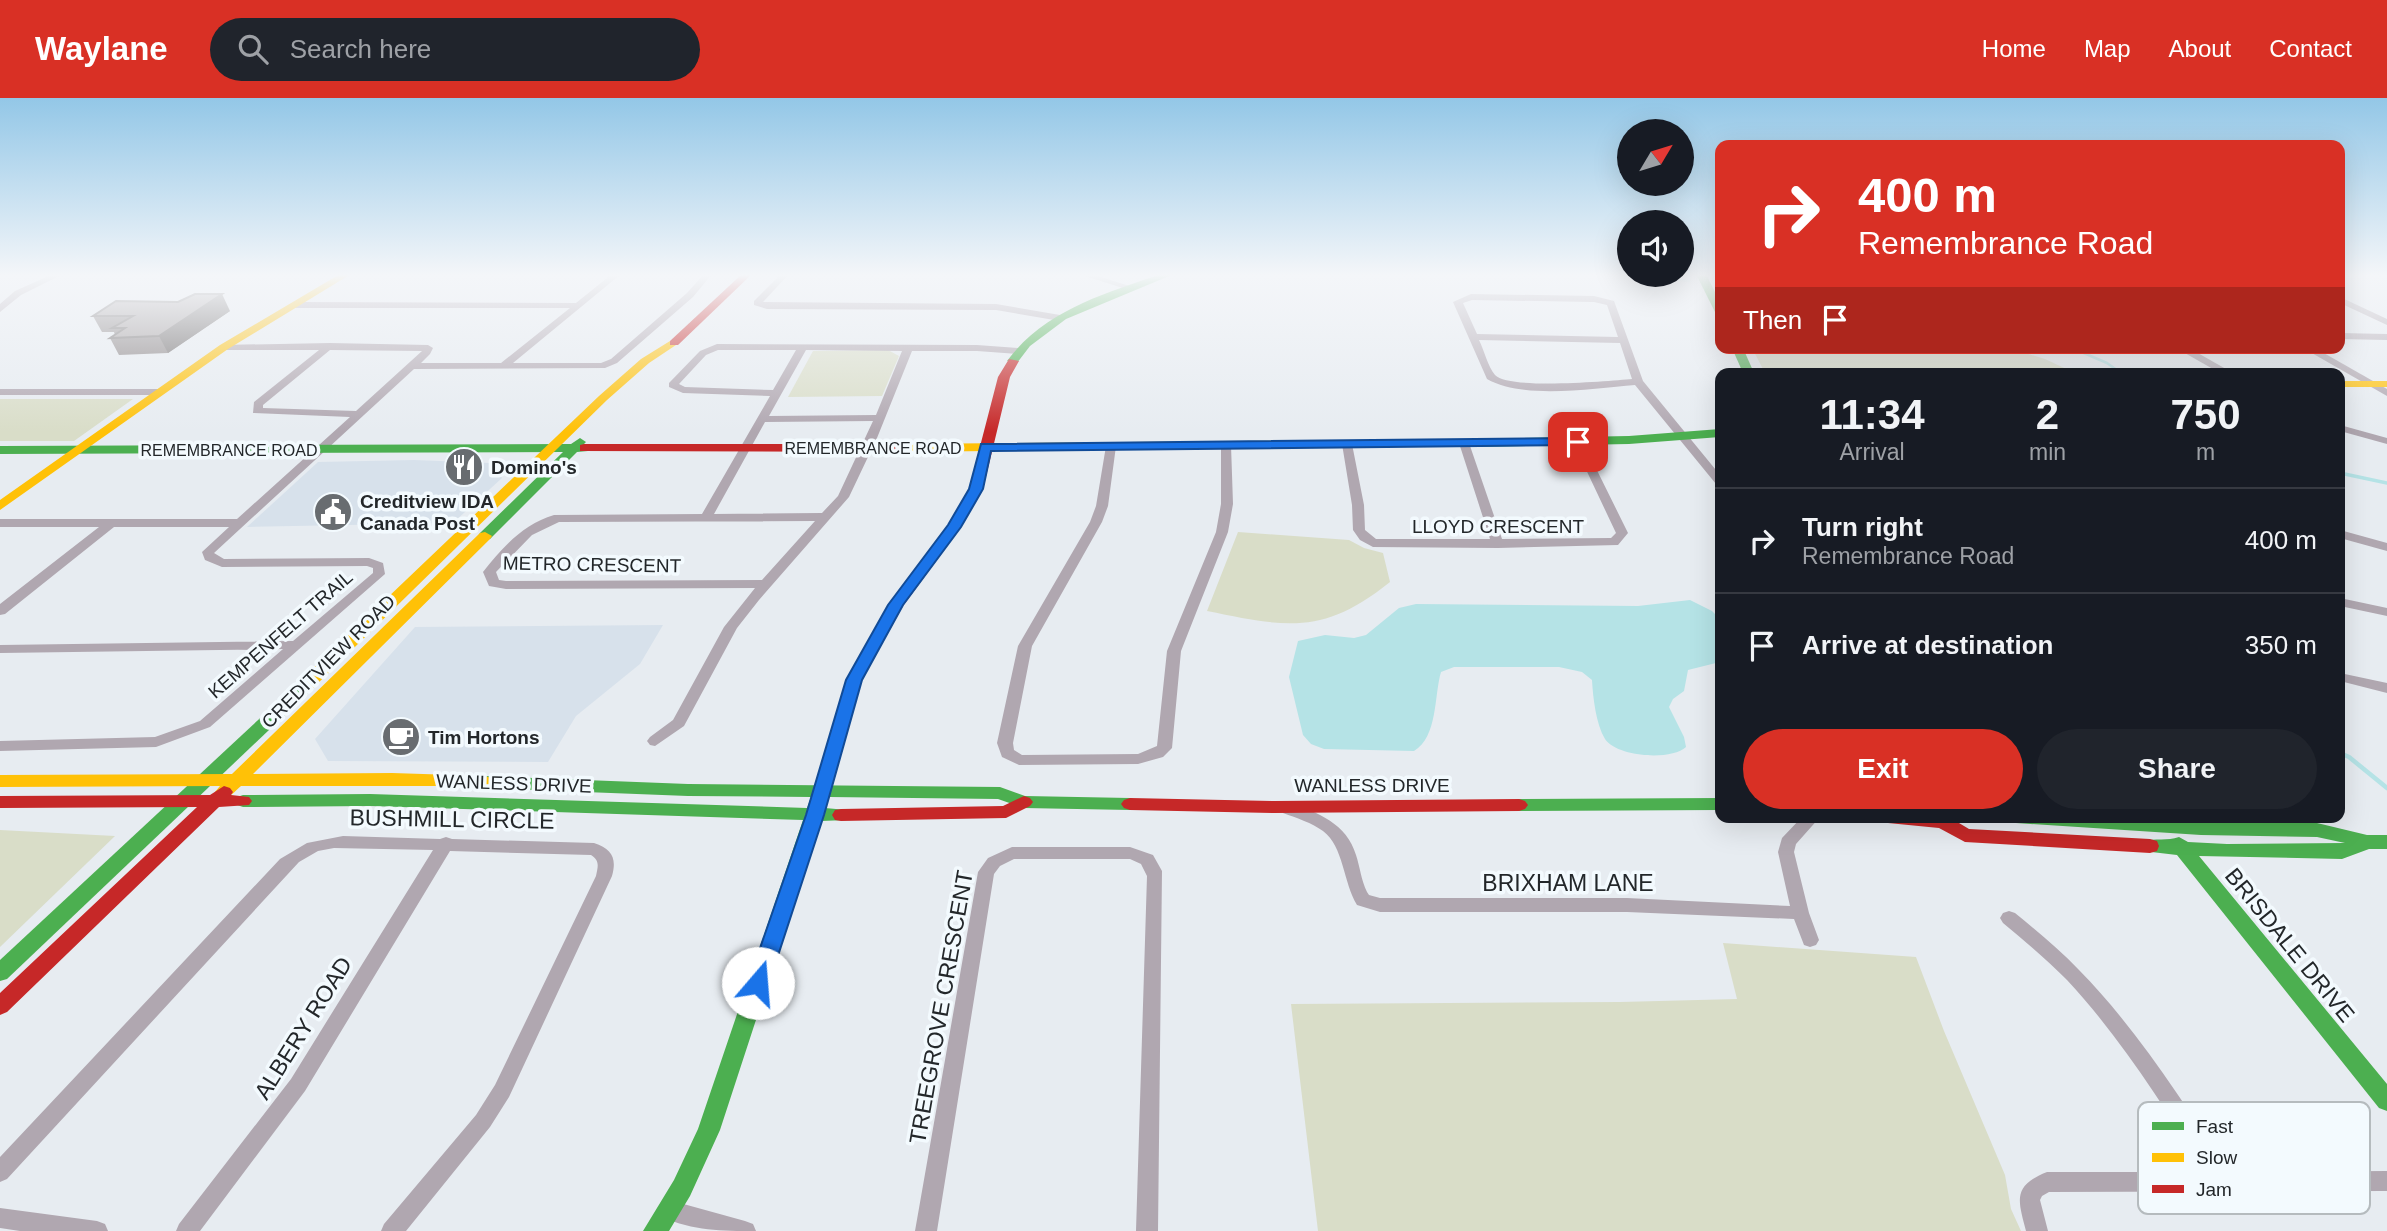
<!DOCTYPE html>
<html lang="en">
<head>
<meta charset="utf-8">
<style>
	body { margin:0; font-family:Helvetica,sans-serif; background:#20242c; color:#f1f3f6; height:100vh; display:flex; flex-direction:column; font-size:26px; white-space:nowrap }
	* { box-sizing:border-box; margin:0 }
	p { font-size:23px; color:#9ea1a6 }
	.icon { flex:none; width:38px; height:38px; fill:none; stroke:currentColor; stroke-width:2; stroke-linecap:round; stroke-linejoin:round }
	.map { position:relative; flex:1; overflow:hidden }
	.drawer { position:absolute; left:1715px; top:270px; width:630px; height:455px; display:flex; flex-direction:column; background:#171b24; border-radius:14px; box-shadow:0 7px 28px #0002 }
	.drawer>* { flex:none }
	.hud { position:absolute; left:1715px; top:42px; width:630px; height:214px; border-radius:14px; box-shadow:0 7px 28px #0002; background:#d93025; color:#fff; overflow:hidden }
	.needle { width:46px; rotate:52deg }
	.controls { position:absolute; left:1617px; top:21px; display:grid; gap:14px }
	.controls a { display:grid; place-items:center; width:77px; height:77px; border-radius:50%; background:#171b24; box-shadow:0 7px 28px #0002; font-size:35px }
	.pin { position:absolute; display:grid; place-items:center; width:60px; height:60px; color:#fff; margin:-30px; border-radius:14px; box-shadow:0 4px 10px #0006 }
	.me { position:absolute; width:77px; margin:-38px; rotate:18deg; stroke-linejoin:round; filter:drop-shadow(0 0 5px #0008) }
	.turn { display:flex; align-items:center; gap:24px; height:147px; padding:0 28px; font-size:32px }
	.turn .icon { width:91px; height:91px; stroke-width:2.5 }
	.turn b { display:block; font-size:49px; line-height:60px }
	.then { display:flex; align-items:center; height:66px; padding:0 28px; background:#0003; gap:14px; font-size:26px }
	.eta { display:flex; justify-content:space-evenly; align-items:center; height:119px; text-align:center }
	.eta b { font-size:42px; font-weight:700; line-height:49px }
	.cta { display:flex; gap:14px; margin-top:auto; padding:14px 28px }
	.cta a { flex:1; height:80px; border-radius:42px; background:#d93025; color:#fff; font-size:28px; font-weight:700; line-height:80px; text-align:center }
	.cta a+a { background:#20242c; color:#f1f3f6 }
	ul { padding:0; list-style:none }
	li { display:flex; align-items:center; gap:21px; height:105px; padding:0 28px; border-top:2px solid #363941 }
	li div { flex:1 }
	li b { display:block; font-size:26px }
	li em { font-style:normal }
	header { display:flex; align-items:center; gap:42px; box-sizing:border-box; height:98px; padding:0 35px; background:#d93025; color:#fff }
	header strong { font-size:33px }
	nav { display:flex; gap:38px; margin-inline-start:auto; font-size:24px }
	.search { width:490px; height:63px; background:#20242c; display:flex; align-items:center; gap:18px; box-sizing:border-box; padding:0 24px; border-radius:38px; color:#9ea1a6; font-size:26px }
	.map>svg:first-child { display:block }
	.built { fill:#d7e1eb }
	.green { fill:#d9ddc8 }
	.water { fill:#b5e3e6 }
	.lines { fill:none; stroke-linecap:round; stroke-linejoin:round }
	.stream-far2 { stroke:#b5e3e6; stroke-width:2.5 }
	.stream-far1 { stroke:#b5e3e6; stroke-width:3.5 }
	.stream { stroke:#b5e3e6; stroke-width:4.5 }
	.street { fill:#b0a7b0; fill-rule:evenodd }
	.fast { fill:#4caf50; fill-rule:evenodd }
	.slow { fill:#ffc107; fill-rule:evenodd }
	.jam { fill:#c62828; fill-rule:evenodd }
	.wall { fill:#8a8485 }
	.shaded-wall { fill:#706c6c }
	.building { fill:#a09a9b; stroke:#706c6c; stroke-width:2 }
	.route { fill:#1a73e8; stroke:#114b97; stroke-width:2 }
	.labels { text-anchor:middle; stroke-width:7; stroke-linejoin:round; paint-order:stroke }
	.far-street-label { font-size:16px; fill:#23272a; stroke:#f3fafe }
	.poi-label { font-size:19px; font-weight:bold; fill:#23272a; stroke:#f3fafe; text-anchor:start }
	.street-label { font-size:19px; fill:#23272a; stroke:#f3fafe }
	.near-street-label { font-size:23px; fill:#23272a; stroke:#f3fafe }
	.key { fill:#f3fafe; stroke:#b5bbbe; stroke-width:2 }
	.key-label { font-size:19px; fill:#23272a }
</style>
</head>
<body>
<header>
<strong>Waylane</strong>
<div class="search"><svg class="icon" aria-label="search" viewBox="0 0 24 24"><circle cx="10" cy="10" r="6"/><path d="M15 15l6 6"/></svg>Search here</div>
<nav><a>Home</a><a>Map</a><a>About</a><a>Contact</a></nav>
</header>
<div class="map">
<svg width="2387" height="1133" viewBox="0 0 2387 1133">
	<rect width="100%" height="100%" fill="#e7ecf1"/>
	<g class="built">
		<path d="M414,362L490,365L502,380L453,425L247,429L318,364Z"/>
		<path d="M663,527L640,566L576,618L548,664L328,663L315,641L415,529Z"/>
	</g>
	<g class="green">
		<path d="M1752,250H2009L2045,261L2075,275H1765Z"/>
		<path d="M888,252L899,258L882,298L788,299L813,253Z"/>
		<path d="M0,301H133L74,343H0Z"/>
		<path d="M1238,434L1349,442L1364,450L1383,455L1390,484C1323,538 1286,529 1207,513Z"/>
		<path d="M0,732L115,738L0,849Z"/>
		<path d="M1723,845L1916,859L1944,933L2005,1077L2011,1111L2021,1133H1318L1291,906L1620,904L1737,901Z"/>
	</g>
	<path class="water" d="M1690,502L1712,513L1720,521V564L1688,572L1684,593L1673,601L1669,609L1684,639L1686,649C1671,663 1617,659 1605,641C1596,626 1593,600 1592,582L1582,574L1559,569H1454L1441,574C1434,597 1438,639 1414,653L1324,651L1311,646L1303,637L1289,579L1298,543L1325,537L1354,540L1366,537L1399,510L1416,506L1638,508Z"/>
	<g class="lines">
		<g class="stream-far2">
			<path d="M1641,177L1689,183"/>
			<path d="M2072,250L2107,265L2121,275"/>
		</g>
		<path class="stream-far1" d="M2340,375L2387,385"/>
		<path class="stream" d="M2340,655L2349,659L2387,690"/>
		<g class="street">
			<path d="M53,176H63L21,197L0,214V206L15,193Z"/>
			<path d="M612,176H621L513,265H601L611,261L687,195L704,176H712L693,199L617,265L605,270L414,271L214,455L224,461L369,460L383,465L385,476L210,629L156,649L0,653V643L155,639L200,623L283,551L0,555V547L293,543L373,475V470L367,468L222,469L205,462L202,454L229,429H114L5,516L0,517V506L99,429H0V421H237L350,319L253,315L254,304L319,252H224L219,249L221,247L330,245L428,247L433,250L430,256L421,265H501L570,210H294L289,207L294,204L576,205ZM330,252L422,253L356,313L263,310V307Z"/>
			<path d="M781,176H789L763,204L996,206L1060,217L1065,220L1060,223L996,212L767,211L754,207V203Z"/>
			<path d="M1079,176H1091L1136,190L1132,193Z"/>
			<path d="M1471,196L1594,198L1614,203L1643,283L1720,377V387L1716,386L1635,287C1594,290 1524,302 1487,281L1453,204ZM1472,202L1594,204L1607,207L1618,239L1477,236L1463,205ZM1479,242L1620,245L1632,281C1609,283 1509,292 1495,277C1488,269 1484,252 1479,242Z"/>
			<path d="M2340,199L2387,221V227L2340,205Z"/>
			<path d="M2340,235L2387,236V242L2340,241Z"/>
			<path d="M717,246L977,247L1018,250L1023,253L1018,256L977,253H912L877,340L849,399L759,502L737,530L684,628L655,648L650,647L647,643L650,639L673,622L724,529L755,490L506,491L489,488L483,474C502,450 523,426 554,417L702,416L770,298L683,295L669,289V285L700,253ZM718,252H796L773,292L685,289L679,286L706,257ZM806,252L902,253L876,317L769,318ZM873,323L838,398L822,415L714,416L765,324ZM815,423L762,482L506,483L499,482L496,474L532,437L559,424Z"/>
			<path d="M2176,250H2189L2233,275H2220Z"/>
			<path d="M2303,250H2315L2387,291V298Z"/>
			<path d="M0,291H160L165,294L160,297H0Z"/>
			<path d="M2340,327L2387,340V346L2340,333Z"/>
			<path d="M1578,341L1583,344L1628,435L1618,447L1498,450L1373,449L1360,442L1353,432L1352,407L1342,346L1347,343L1352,346L1364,407L1365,432L1376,441H1490L1459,345L1464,342L1469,345L1502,441L1611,440L1616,435L1573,344Z"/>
			<path d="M1226,344L1231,347L1233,406L1228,434L1181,553L1172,650L1163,659L1138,666L1019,667L1002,659L997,645L1018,548L1090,424L1096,408L1106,348L1111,345L1116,348L1108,408L1102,424L1032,548L1013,645L1014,652L1022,657L1138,656L1157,648L1167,553L1216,434L1221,406V347Z"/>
			<path d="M2340,432L2387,445V453L2340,440Z"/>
			<path d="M2340,500L2387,510V518L2340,508Z"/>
			<path d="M2340,575L2387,585V595L2340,583Z"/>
			<path d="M1289,705C1318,714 1347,726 1356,757C1360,769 1361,782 1367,794L1369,797L1380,800H1627L1790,808L1778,754L1782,740L1802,719H1820L1796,746L1794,754L1809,815L1819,842L1816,847L1810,849L1804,847L1794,821L1627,814H1380L1357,807C1343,784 1344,749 1323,733C1312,725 1297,720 1283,715L1281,711L1283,707Z"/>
			<path d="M343,738L440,741L446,739L452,741L594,745C612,751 617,760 612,778L509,999L490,1029L406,1133H381L384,1126L476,1017L495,987L596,778C598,768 600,763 591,757L450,753L305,993L200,1133H176L179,1126L291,981L433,752L334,750L318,753L299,764L7,1081L0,1084V1059L280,761L307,745Z"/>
			<path d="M1012,749H1130L1153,757L1162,773L1158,1133H1136L1147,778L1141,766L1130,761H1014L1000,768L994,776L937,1133H915L978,774L988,760Z"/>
			<path d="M2009,813L2015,815C2037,833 2059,851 2079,872C2138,932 2183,1005 2230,1074L2387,1073V1093L2049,1094L2042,1098L2040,1102L2048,1133H2026C2018,1102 2012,1088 2047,1074H2206C2163,1008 2121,940 2067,882C2047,862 2025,843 2003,825L2000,820L2003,815Z"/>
			<path d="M669,1102L745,1123L753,1126L756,1133C720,1133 695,1133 661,1119L658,1112L661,1105Z"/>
			<path d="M0,1110L97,1123L105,1126L108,1133H20L0,1130Z"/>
		</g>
		<g class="fast">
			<path d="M1161,176H1174L1066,221L1030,248L1017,265L1007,263C1045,212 1104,196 1161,176Z"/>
			<path d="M1696,176H1706L1720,204V217L1715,214Z"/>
			<path d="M1732,250H1743L1754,275H1743Z"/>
			<path d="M1720,331V339L1629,346L1469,349L1463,345L1469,341L1629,338Z"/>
			<path d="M580,340L586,344L584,346L590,350L588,353L577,354L490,441L485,442L478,438L480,435L563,354L0,356V348L571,346Z"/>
			<path d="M305,583L313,588L311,592L7,881L0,883V862L299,584Z"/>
			<path d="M485,678L688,686L1000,689L1025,698L1130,700L1136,702L1139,706L1136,710L1130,712L1024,710L998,701L829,699L825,710L847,712L850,717L847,722L821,723L720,1032L690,1098L669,1133H643L674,1082L698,1031L803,722L370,708L243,709L237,707L234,703L237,699L243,697L370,696L807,710L811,699L688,698L485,690L479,688L476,684L479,680Z"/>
			<path d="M1720,700V712L1519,713L1513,711L1510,707L1513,703L1519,701Z"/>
			<path d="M2007,719H2129L2317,725L2367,737H2387V751H2369L2342,761L2199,758L2387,986V1013L2379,1010L2177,757L2143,753L2141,748L2143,743C2156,740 2167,743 2179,739L2188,744L2227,746L2345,745L2317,739L2201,737L2016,725L2010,724Z"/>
		</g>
		<g class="slow">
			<path d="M340,176H351L228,251L0,412V402L220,247Z"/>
			<path d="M670,243L679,245L649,265L607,302L311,592H299L297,588L299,584L599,298L641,261Z"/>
			<rect x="2340" y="283" width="47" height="6"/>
			<path d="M1469,341L1473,342V348L891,354L885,350L891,346Z"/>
			<path d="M485,434L492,438L490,441L253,676L392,675L485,678L491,680L494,684L491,688H241C233,695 229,702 218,698L215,694L220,688L0,689V677L232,676L480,435Z"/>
		</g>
		<g class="jam">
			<path d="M742,176H752L678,247H670V243Z"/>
			<path d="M1009,261L1019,263L1010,279L983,391L961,429L903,508L862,582L831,693L828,697H816L813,693L846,582L889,507L948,428L969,391L998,279Z"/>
			<path d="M584,346H891L897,350L891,354L580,353V347Z"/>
			<path d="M224,688L230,690L233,694L231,697L249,699L252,703L249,707L219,709L7,914L0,917V895L197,709L0,710V698L210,697Z"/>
			<path d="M1024,698L1030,700L1033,704L1030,708L1006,720L841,723L835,722L832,717L835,712L841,711L1003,708Z"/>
			<path d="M1130,700L1275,703L1519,701L1525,703L1528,707L1525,711L1519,713L1275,715L1130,712L1124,710L1121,706L1124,702Z"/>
			<path d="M1879,719H1949L1969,731L2150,741L2157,743L2159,748L2157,753L2150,755L1965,744L1939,730L1888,725L1882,724Z"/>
		</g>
	</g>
	<path class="wall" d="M230,213L168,255L119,257L110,240L115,237L114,234H102L93,218Z"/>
	<path class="shaded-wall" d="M222,196L230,213L168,255L159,238Z"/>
	<path class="building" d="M195,196H222L159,238L110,240L125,230H112L133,218H93L116,203L178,204Z"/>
	<linearGradient id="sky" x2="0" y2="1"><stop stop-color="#93c7e7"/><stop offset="0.53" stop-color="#f4f6f9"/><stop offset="1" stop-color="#f4f6f9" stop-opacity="0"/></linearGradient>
	<rect width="2387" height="334" fill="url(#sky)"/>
	<path class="route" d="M1578,340L1584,344L1582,347L991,353L983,391L961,429L903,507L862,582L824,717L769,885L766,891L758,894L751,891L748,885L806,717L846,582L888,507L948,427L969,391L981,346Z"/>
	<defs>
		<symbol id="restaurant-disc" viewBox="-11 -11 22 22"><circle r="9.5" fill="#686c70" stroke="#f3fafe"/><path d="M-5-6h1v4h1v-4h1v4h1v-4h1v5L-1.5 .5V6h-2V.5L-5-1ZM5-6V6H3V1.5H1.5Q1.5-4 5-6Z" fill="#fff"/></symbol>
		<symbol id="civic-disc" viewBox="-11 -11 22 22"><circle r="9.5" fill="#686c70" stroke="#f3fafe"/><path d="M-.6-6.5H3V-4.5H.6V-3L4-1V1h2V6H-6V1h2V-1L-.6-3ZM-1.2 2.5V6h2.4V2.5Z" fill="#fff"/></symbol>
		<symbol id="cafe-disc" viewBox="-11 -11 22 22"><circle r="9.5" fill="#686c70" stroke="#f3fafe"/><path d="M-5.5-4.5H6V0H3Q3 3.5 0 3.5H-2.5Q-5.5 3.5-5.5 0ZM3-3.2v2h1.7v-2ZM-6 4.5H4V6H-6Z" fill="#fff"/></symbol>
	</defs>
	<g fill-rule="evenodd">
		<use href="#restaurant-disc" x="442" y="347" width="44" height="44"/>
		<use href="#civic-disc" x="311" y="392" width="44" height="44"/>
		<use href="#cafe-disc" x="379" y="617" width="44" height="44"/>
	</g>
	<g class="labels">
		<g class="far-street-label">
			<text x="873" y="356">REMEMBRANCE ROAD</text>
			<text x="229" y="358">REMEMBRANCE ROAD</text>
		</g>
		<g class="poi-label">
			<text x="491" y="376">Domino's</text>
			<text x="360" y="410">Creditview IDA<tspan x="360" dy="22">Canada Post</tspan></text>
			<text x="428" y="646">Tim Hortons</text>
		</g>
		<g class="street-label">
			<text x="1498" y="435">LLOYD CRESCENT</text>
			<text transform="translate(592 466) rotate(1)" y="7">METRO CRESCENT</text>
			<text transform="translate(280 536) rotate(-41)" y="7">KEMPENFELT TRAIL</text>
			<text transform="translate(328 563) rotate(-45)" y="7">CREDITVIEW ROAD</text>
			<text transform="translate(514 685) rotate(2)" y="7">WANLESS DRIVE</text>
			<text x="1372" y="694">WANLESS DRIVE</text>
		</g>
		<g class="near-street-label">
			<text transform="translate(452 721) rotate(1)" y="8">BUSHMILL CIRCLE</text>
			<text x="1568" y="793">BRIXHAM LANE</text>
			<text transform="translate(2290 847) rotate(51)" y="8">BRISDALE DRIVE</text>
			<text transform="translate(941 909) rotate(-80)" y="8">TREEGROVE CRESCENT</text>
			<text transform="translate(303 930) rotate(-58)" y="8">ALBERY ROAD</text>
		</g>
	</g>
	<rect x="2138" y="1004" width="232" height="112" rx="10" class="key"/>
	<rect x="2152" y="1024" width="32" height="8" fill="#4caf50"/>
	<rect x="2152" y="1055" width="32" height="9" fill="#ffc107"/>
	<rect x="2152" y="1087" width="32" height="8" fill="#c62828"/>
	<g class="key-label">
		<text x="2196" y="1035">Fast</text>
		<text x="2196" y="1066">Slow</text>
		<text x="2196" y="1098">Jam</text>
	</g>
</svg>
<div class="controls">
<a><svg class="needle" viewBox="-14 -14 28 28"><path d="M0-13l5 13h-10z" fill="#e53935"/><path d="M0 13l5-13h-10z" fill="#9ea1a6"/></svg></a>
<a><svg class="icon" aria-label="sound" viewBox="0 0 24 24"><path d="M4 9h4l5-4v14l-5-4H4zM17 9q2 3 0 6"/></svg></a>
</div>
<div class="pin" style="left:1578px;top:344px;background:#d93025"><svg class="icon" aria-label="arrive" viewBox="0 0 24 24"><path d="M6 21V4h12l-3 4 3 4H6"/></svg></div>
<svg class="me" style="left:758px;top:885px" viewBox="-20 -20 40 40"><circle r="19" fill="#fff"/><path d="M0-13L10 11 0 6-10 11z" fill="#1a73e8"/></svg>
<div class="hud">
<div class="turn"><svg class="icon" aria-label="right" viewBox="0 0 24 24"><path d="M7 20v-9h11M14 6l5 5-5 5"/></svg><div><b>400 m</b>Remembrance Road</div></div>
<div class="then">Then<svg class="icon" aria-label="arrive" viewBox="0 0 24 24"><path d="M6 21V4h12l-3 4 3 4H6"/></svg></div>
</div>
<section class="drawer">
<div class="eta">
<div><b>11:34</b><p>Arrival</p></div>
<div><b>2</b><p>min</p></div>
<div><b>750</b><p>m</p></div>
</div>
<ul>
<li><svg class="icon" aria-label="right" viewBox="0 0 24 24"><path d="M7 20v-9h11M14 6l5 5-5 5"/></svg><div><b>Turn right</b><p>Remembrance Road</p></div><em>400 m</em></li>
<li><svg class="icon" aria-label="arrive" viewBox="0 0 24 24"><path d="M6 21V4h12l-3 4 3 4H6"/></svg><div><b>Arrive at destination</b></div><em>350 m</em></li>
</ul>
<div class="cta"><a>Exit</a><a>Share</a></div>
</section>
</div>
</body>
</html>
